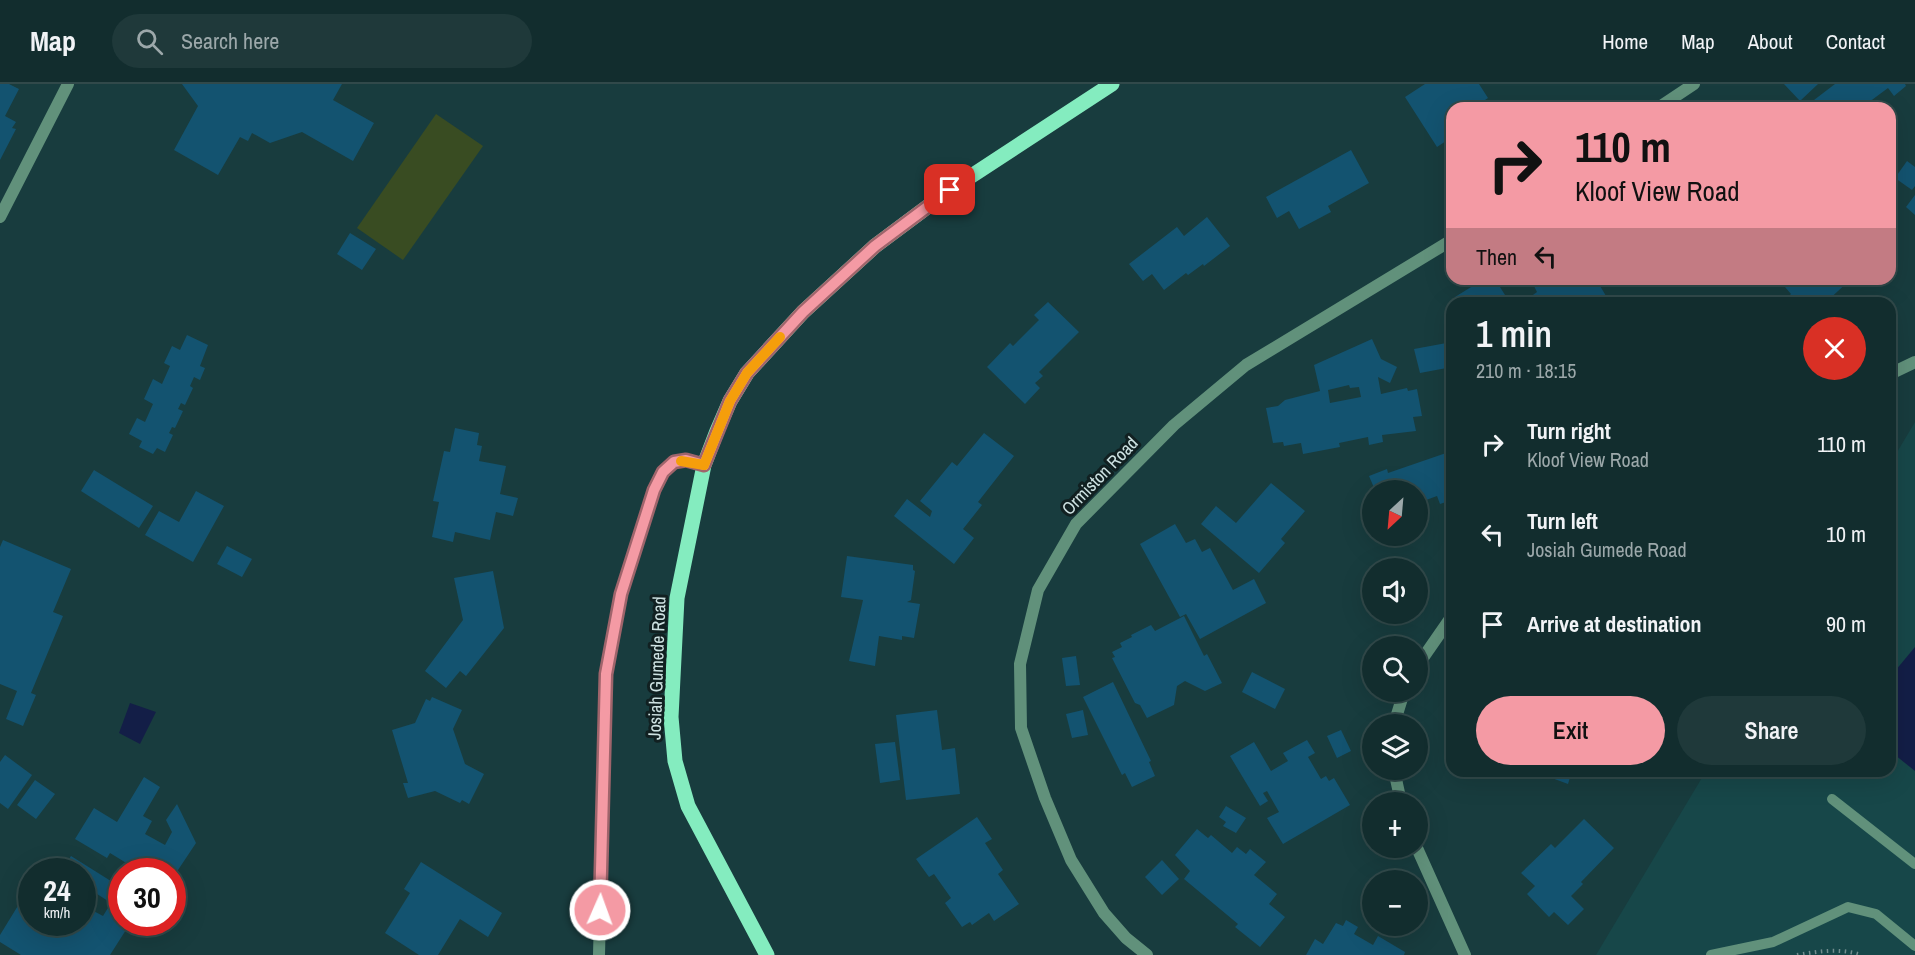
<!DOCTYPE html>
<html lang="en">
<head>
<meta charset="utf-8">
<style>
	body { margin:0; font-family:"Archivo Narrow",sans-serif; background:#1f393a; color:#f1f3f6; height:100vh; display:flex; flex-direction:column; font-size:22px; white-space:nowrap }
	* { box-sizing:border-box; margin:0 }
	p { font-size:20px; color:#9ca8aa }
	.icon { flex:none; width:33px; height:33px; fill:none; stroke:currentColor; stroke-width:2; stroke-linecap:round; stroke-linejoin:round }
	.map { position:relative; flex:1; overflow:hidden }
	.panel { position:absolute; left:1446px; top:213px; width:450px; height:480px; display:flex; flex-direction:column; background:#122d2e; border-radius:18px; box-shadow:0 6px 24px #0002,0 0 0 2px #31494a }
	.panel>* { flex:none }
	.hud { position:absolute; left:1446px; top:18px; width:450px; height:183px; border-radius:18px; box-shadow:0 6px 24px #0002,0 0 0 2px #31494a; background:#f49aa4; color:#111; overflow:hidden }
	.needle { width:39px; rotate:206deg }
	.tools { position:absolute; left:1362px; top:396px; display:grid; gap:12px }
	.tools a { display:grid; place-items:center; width:66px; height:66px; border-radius:50%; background:#122d2e; box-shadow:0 6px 24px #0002,0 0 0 2px #31494a; font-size:30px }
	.speed { position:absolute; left:18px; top:774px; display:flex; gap:12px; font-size:30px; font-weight:700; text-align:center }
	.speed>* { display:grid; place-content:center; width:78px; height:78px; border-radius:50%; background:#122d2e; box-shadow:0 6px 24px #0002,0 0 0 2px #31494a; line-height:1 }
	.speed small { font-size:15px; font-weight:400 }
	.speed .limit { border:9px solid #d22; background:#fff; color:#111 }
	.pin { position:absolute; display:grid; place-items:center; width:51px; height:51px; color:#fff; margin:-26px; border-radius:12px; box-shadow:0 3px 9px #0006 }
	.me { position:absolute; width:66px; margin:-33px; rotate:2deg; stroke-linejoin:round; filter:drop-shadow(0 0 4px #0008) }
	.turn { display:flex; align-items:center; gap:21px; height:126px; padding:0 30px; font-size:27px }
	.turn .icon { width:78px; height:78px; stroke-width:2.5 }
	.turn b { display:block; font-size:42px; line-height:51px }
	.then { display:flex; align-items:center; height:57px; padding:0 30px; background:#0003; gap:12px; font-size:22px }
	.round { display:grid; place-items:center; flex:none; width:63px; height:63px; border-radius:32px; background:#1f393a }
	.headline { display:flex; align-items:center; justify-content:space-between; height:102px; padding:0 30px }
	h1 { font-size:36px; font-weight:600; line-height:45px }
	.action { display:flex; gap:12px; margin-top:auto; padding:12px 30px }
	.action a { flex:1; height:69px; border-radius:36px; background:#f49aa4; color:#111; font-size:24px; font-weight:600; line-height:69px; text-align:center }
	.action a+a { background:#1f393a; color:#f1f3f6 }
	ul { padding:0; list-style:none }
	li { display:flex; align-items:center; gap:18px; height:90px; padding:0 30px }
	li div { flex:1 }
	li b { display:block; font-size:22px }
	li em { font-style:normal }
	header { display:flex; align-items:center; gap:36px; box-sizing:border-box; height:84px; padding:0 30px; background:#122d2e; border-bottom:2px solid #31494a }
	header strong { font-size:28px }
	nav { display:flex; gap:33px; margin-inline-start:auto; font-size:21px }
	.search { width:420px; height:54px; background:#1f393a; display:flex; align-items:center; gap:15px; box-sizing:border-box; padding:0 21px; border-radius:33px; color:#9ca8aa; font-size:22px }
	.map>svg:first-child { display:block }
	.built { fill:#174749 }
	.green { fill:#394c22 }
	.water { fill:#131e47 }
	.building { fill:#135370; fill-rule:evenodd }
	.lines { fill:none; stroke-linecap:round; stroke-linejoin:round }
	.path { stroke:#718d8e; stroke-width:4; stroke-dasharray:1.5 4.5; stroke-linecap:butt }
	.lane { stroke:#61917b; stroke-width:10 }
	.street { stroke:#61917b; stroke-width:12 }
	.primary { stroke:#84ecbf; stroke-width:15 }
	.route-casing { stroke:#9f646b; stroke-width:15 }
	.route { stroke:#f49aa4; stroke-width:10 }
	.slow { stroke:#f59e0b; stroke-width:10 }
	.labels { text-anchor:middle; stroke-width:6; stroke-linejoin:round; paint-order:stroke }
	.street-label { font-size:18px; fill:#cee2e2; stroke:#112021 }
</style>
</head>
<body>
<header>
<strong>Map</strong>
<div class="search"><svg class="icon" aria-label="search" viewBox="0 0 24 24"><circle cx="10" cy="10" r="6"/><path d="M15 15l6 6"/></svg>Search here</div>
<nav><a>Home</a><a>Map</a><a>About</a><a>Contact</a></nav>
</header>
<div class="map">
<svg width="1915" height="871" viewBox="0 0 1915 871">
	<rect width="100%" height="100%" fill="#183c3e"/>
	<path class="built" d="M1915,338V871H1596L1706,687H1890V380Z"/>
	<path class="green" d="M436,30L483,62L403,176L357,144Z"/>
	<g class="water">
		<path d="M1915,563V687L1890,667V593Z"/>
		<path d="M130,619L156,628L140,660L119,649Z"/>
	</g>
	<g class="building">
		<path d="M0,0H9L19,5L5,32L16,38L12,44L16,45L0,76Z"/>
		<path d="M182,0H342L333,16L374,39L353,77L302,48L270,59L252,49L248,57L240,53L218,91L174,66L198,22Z"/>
		<path d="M1425,0H1479L1488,14L1473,24H1452V53L1437,63L1405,13Z"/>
		<path d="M1784,0H1818L1800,17Z"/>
		<path d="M1835,0H1905L1906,2L1894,12L1888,4L1861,24H1820L1814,16Z"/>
		<path d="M1351,66L1369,99L1328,122L1331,128L1299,145L1289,127L1277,134L1266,113Z"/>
		<path d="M1907,77L1915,83V102L1912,106L1895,94Z"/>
		<path d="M1915,111V131L1906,123Z"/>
		<path d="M1207,133L1230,162L1204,182L1203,180L1188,191L1186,189L1164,206L1152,190L1143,197L1129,180L1177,143L1184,152Z"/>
		<path d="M350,149L376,165L362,186L337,170Z"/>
		<path d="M1484,195H1495L1510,219H1459L1455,213Z"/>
		<path d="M1541,195H1551L1553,200L1561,195H1596L1606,212L1595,219H1522L1537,208L1533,200Z"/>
		<path d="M1794,195H1851L1825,219H1785L1784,217L1791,210L1785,203Z"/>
		<path d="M1048,218L1079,248L1039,288L1043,292L1035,299L1040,304L1025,320L987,283L1010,259L1013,262L1039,236L1034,231Z"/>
		<path d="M187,251L208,261L200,282L205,284L200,296L194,293L190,302L193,304L185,321L181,319L178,325L183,327L175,344L172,343L169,349L173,351L165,368L157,364L153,370L139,363L142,357L129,350L137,334L145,338L153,320L144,315L153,295L162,300L170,282L164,279L172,262L180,266Z"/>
		<path d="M1372,255L1381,275L1397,283L1390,299L1378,293L1381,310L1407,304L1408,307L1417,305L1422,332L1413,333L1416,347L1382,351L1383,358L1369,361L1368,353L1339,359L1340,363L1303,370L1301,359L1284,362L1283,358L1273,359L1266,324L1278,322L1285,316L1320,307L1314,281ZM1349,301L1350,304L1359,303L1361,313L1330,319L1328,306Z"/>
		<path d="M1452,258V283L1420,289L1414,265Z"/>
		<path d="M455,344L479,349L477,361L482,362L479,377L506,382L500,410L518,414L513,432L496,428L490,456L455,448L453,458L432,453L439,418L433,417L444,367L450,368Z"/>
		<path d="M984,349L1014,372L978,418L982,421L963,445L974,454L954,480L894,432L907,415L930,433L932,427L920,417L952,378L957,382Z"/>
		<path d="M1449,368L1452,377V416L1440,420L1437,412L1418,419V406H1375L1369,392L1387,385L1388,389Z"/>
		<path d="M94,386L153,422L139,444L81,407Z"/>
		<path d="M1271,399L1305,427L1281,455L1285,459L1259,489L1201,440L1216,422L1236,439Z"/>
		<path d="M196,407L224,422L193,478L145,451L159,427L179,438Z"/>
		<path d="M1175,440L1186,459L1195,455L1202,468L1210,464L1233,506L1254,495L1266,519L1200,555L1186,530L1180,533L1140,460Z"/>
		<path d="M3,456L71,485L53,528L63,532L31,609L36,611L23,642L6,635L17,607L0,600V463Z"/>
		<path d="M227,462L252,475L242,493L217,480Z"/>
		<path d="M847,472L913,481V486L915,487L911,516L907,518L920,520L914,554L902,552V556L879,552L875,582L849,577L863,516L841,513Z"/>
		<path d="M493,487L504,544L466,592L460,587L446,604L425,587L463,536L454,494Z"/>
		<path d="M1184,532L1204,572L1207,570L1222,599L1205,607L1185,597L1177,602L1174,621L1147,634L1140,621L1135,619L1112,574L1115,573L1112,568L1122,563L1120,559L1132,553L1131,551L1151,541L1155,547Z"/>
		<path d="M1076,572L1080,601L1066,602L1062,574Z"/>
		<path d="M1252,588L1285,605L1275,625L1242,608Z"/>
		<path d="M1113,598L1151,677L1149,678L1155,692L1132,703L1125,689L1122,691L1083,613Z"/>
		<path d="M432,613L462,626L453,645L465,680L484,690L469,720L462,716L460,719L435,707L408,714L403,699H408L392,646L415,639L426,615L430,617Z"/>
		<path d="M937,626L942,666L955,664L960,710L906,716L896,631Z"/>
		<path d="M1083,626L1088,651L1072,654L1066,630Z"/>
		<path d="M1341,646L1351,667L1337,674L1327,652Z"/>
		<path d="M1307,656L1315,669L1308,673L1321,695L1326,692L1329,697L1334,694L1350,721L1283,760L1267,734L1279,728L1267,707L1263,709L1268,717L1260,722L1230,672L1254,658L1271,687L1288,677L1283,669Z"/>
		<path d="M895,658L900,696L880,699L875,660Z"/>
		<path d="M5,671L32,691L8,725L0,719V678Z"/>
		<path d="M1543,687H1572L1568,700L1541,690Z"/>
		<path d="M144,693L160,703L143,732L152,737L145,750L165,761L172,748L166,736L177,720L196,759L172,795V788H141L110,769L107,774L75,755L94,724L117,738Z"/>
		<path d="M35,696L55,710L36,735L17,721Z"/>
		<path d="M1226,722L1246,734L1236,749L1223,742L1226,738L1219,733Z"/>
		<path d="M977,733L992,755L985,759L1003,786L998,790L1019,820L994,837L989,829L972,841L970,838L962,843L945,819L951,814L934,790L929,793L916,775Z"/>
		<path d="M1584,735L1614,764L1581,798L1583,800L1571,812L1584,825L1568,841L1554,828L1549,833L1527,810L1535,802L1521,789L1551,760L1555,764Z"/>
		<path d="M1197,745L1208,754L1211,751L1232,769L1237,763L1246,770L1250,765L1266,778L1254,791L1277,810L1269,820L1285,833L1260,863L1235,843L1238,840L1184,795L1190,787L1175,771Z"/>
		<path d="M71,772L122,804V838H131L110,871H21L0,858V851L27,807L32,810V838H82L88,824L103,832L111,819L91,806L84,817L82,816V788H61Z"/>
		<path d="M1162,776L1179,795L1162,811L1145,793Z"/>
		<path d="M421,778L502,829L488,853L460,835L438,871H419L385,849L410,809L404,805Z"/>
		<path d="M1346,836L1358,843L1354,850L1373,861L1378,852L1405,868L1404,871H1306L1315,855L1323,860L1336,839L1343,842Z"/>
	</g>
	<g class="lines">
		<path class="path" d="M1797,871C1820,867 1840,864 1862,871"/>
		<g class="lane">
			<path d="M1832,715L1915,780"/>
			<path d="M1711,871L1773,858L1848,823L1876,830L1915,862"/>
		</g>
		<g class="street">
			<path d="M1658,24L1694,0"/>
			<path d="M0,133L68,0"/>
			<path d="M1890,290L1915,278"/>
			<path d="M1418,581L1452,532"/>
			<path d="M1394,640L1404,608"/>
			<path d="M1394,686L1401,718"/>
			<path d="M1417,764L1465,871"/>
			<path d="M599,871L606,590L621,510L654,406L663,389L674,378L686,376L704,381"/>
			<path d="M1147,871L1126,854L1104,829L1071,776L1045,714L1021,644L1020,580L1038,506L1076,440L1174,341L1246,281L1452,156"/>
		</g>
		<path class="primary" d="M767,871L688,722L675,677L671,633L677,514L704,381L717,347L730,317L747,289L803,228L875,162L950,106L1112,0"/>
	</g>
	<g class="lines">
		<defs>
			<path id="route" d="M600,826L606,590L621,510L654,406L663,388L674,378L686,376L704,381L730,317L747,289L803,228L875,162L950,106"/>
		</defs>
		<use href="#route" class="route-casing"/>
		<use href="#route" class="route"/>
		<path class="slow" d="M681,377L704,381L730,317L747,289L780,253"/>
	</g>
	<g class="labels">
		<g class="street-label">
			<text transform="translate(1100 392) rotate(-46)" y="6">Ormiston Road</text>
			<text transform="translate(657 584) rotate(-88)" y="6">Josiah Gumede Road</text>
		</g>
	</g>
</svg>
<div class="tools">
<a><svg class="needle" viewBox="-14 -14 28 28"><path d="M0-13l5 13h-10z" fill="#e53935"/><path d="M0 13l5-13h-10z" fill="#9ca8aa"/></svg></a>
<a><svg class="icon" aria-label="sound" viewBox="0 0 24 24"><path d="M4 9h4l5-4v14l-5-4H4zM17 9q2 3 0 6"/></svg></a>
<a><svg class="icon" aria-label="search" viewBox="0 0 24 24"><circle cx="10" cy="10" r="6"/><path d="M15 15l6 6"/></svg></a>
<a><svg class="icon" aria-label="layers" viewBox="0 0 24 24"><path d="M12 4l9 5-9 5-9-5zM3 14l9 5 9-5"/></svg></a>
<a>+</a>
<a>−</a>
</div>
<div class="speed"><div>24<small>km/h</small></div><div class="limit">30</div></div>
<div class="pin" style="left:950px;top:106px;background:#d93025"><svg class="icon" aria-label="arrive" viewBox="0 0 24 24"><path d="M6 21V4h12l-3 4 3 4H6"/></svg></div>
<svg class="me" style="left:600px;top:826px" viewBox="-20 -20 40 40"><circle r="17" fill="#f49aa4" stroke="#fff" stroke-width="3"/><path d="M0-11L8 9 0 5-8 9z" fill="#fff"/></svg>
<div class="hud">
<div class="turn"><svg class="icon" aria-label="right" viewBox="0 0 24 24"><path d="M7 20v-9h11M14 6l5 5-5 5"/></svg><div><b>110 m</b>Kloof View Road</div></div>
<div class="then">Then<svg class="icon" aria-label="left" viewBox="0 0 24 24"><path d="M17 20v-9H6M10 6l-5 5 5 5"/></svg></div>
</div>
<section class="panel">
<div class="headline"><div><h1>1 min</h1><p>210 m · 18:15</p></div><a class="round" style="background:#d93025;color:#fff"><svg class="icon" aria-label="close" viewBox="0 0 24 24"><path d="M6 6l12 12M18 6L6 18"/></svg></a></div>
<ul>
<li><svg class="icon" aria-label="right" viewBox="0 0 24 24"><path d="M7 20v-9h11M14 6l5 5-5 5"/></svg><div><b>Turn right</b><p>Kloof View Road</p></div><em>110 m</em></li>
<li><svg class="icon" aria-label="left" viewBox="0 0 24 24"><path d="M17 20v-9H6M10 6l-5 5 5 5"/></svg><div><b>Turn left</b><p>Josiah Gumede Road</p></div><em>10 m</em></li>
<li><svg class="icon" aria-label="arrive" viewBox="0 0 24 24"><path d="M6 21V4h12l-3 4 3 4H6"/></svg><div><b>Arrive at destination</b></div><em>90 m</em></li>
</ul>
<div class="action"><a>Exit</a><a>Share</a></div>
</section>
</div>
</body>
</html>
